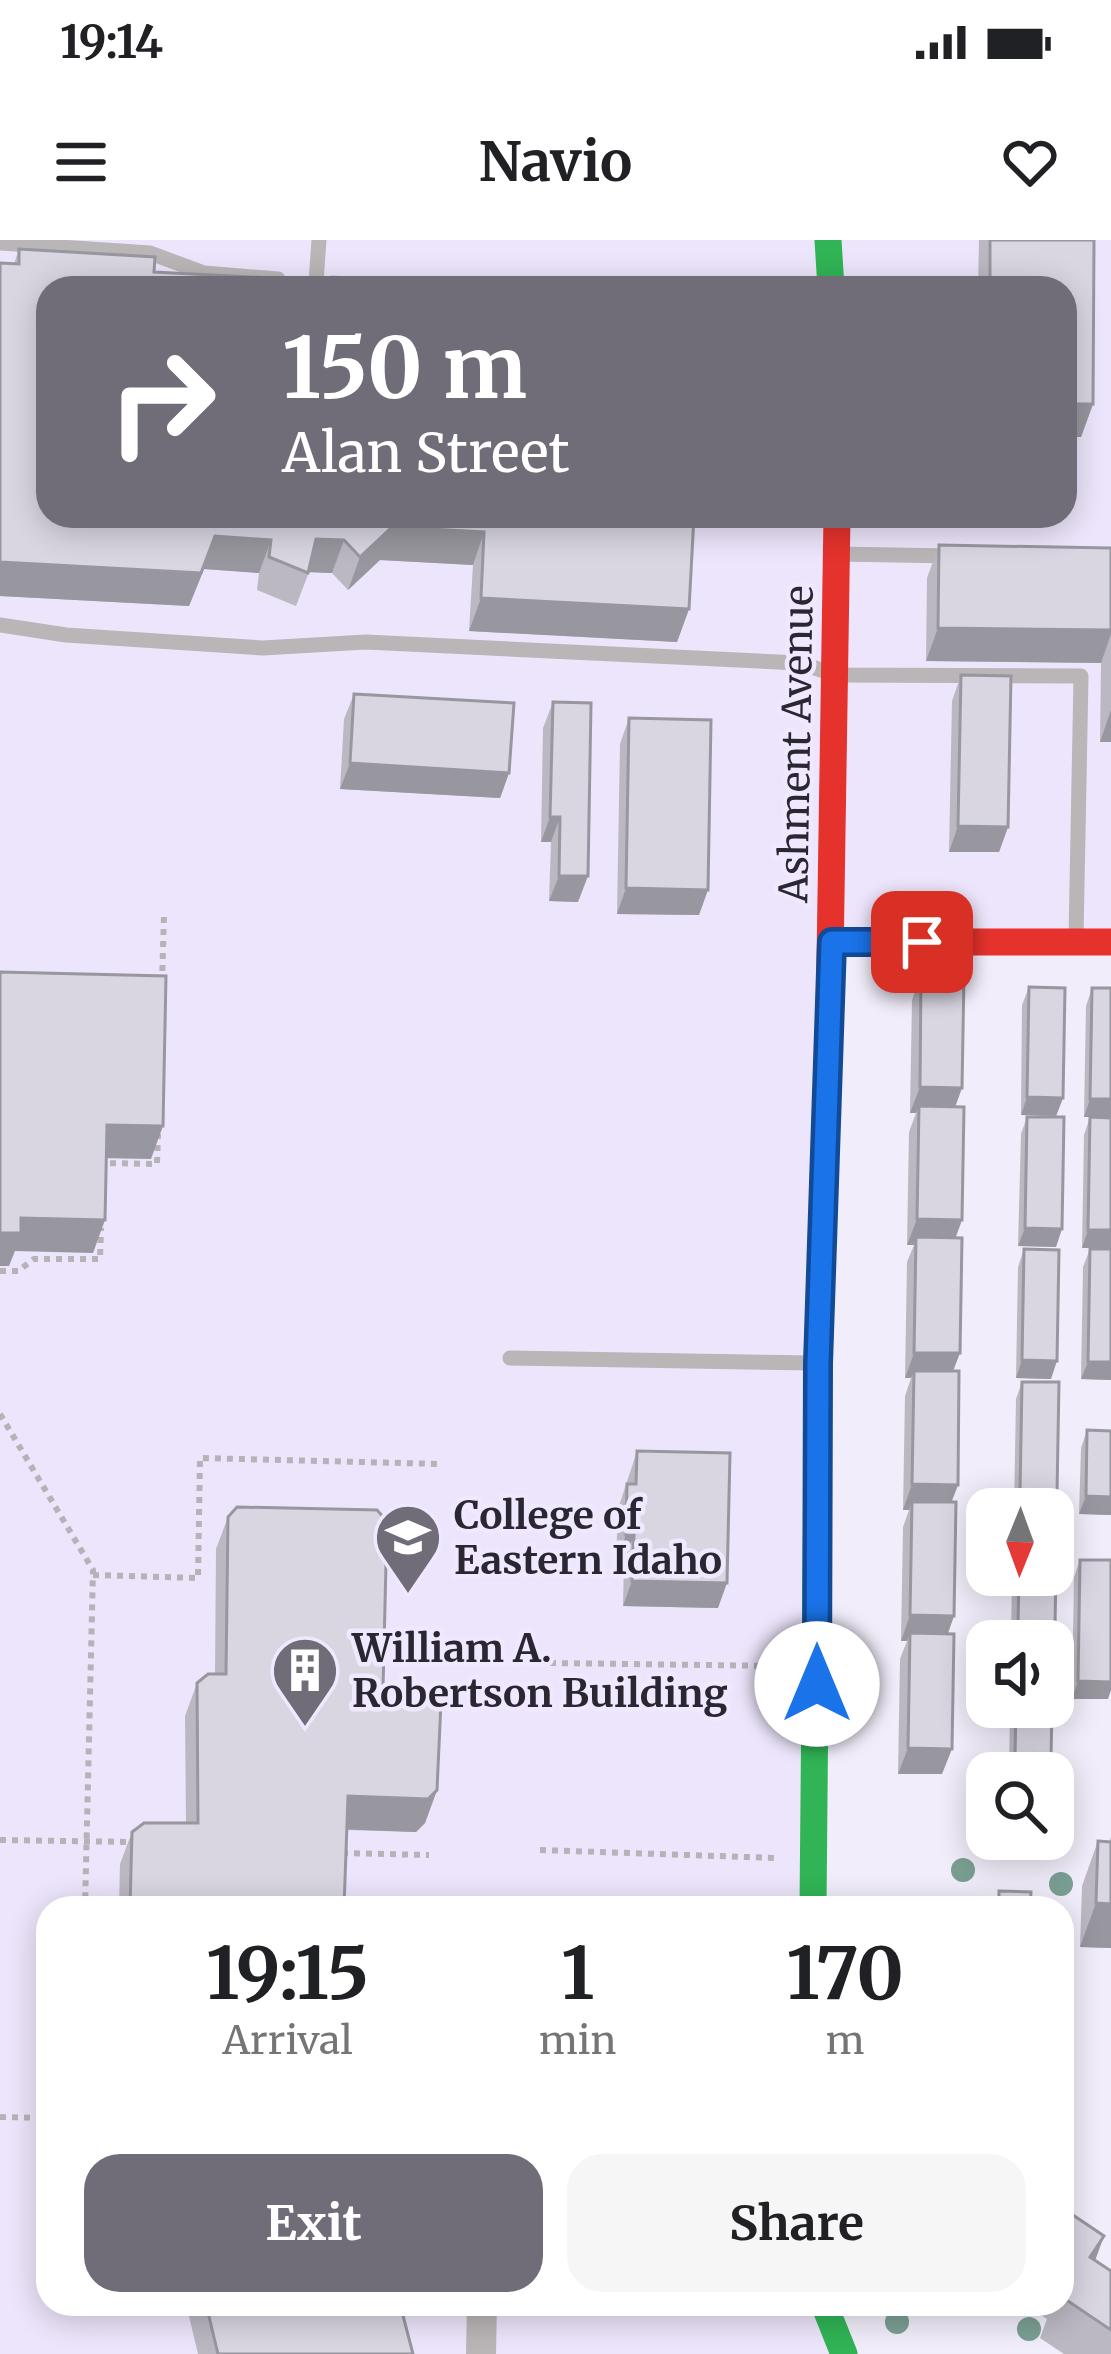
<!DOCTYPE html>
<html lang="en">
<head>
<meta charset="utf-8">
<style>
	body { margin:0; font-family:Merriweather,serif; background:#f6f6f6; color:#202124; height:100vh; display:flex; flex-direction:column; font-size:45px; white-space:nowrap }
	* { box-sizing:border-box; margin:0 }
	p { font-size:39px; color:#757577 }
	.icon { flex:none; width:66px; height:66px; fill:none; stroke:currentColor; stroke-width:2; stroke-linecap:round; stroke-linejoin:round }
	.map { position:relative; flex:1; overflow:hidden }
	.side { position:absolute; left:36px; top:1656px; width:1038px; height:420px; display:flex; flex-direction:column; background:#fff; border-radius:36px; box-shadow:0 6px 30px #0003 }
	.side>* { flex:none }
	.banner { position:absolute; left:36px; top:36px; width:1041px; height:252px; border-radius:36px; box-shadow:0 6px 30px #0003; background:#706c78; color:#fff; overflow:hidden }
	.needle { width:78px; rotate:181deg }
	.controls { position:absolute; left:966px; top:1248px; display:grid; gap:24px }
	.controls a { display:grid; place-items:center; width:108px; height:108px; border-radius:24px; background:#fff; box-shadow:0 6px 30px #0003; font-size:60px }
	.pin { position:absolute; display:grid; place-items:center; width:102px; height:102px; color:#fff; margin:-51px; border-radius:24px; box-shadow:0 6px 18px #0006 }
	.me { position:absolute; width:132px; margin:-66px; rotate:0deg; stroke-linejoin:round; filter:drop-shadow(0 0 9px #0008) }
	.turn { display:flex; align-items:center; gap:42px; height:252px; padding:0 48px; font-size:54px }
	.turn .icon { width:156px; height:156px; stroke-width:2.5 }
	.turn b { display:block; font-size:84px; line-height:102px }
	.eta { display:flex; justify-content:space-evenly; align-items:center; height:204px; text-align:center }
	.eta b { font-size:72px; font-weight:700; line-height:84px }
	.button { display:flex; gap:24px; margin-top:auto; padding:24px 48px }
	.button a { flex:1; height:138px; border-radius:36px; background:#706c78; color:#fff; font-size:48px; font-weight:700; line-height:138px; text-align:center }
	.button a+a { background:#f6f6f6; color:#202124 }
	.status { display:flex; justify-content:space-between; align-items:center; height:84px; padding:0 60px; background:#fff; direction:ltr }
	.status svg { height:33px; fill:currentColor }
	header { display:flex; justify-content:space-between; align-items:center; height:156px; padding:0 48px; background:#fff; font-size:54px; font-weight:700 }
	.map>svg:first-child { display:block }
	.built { fill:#ede5fb; fill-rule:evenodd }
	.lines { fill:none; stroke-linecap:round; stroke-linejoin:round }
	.path { stroke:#b6b2b7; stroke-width:6; stroke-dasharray:6 6; stroke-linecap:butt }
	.lane { stroke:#bab5b7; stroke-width:15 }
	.street { stroke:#bab5b7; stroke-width:30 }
	.fast { stroke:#30b455; stroke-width:27 }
	.jam { stroke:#e5322d; stroke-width:27 }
	.tree { fill:#7b9f93 }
	.wall { fill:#bbb8c2 }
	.shaded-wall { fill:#98969e }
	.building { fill:#d9d6e2; stroke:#98969e; stroke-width:3 }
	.route-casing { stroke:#114b97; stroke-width:30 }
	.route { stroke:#1a73e8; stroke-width:21 }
	.labels { text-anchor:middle; stroke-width:9; stroke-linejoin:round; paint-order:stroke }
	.street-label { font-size:39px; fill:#2b2732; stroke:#f0e8ff }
	.poi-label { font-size:39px; font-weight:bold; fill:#2b2732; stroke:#f0e8ff; text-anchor:start }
</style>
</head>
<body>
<div class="status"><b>19:14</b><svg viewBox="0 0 49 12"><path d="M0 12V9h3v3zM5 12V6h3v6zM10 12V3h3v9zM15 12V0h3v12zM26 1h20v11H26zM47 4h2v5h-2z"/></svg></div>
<header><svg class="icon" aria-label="menu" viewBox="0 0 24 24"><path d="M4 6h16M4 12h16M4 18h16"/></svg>Navio<svg class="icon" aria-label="heart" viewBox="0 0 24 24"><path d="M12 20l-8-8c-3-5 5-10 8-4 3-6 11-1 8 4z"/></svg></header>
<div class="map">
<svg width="1111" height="2114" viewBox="0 0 1111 2114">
	<rect width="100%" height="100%" fill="#f1edfa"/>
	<path class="built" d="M0,0H1111V702H832L814,1668H48V2064H824L844,2114H0ZM48,48H1065V276H48Z"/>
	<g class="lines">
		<g class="path">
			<path d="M162,743L164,675"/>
			<path d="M102,927V923L157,924L158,894"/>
			<path d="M0,1031H18L34,1019H100L101,988"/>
			<path d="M0,1174L93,1330L85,1668"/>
			<path d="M93,1335L198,1338L200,1218L441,1224"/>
			<path d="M550,1423L781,1426"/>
			<path d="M0,1600L134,1602"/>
			<path d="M540,1610L776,1618"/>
			<path d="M342,1613L429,1615"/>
			<path d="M0,1877L48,1878"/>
		</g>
		<g class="lane">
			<path d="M0,3L150,13L204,33L278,39"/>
			<path d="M316,42L319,0"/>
			<path d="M332,43L400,48"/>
			<path d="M838,314L952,316"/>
			<path d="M0,385L66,395L263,408L366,402L799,423L837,435L1081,436L1076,699"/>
			<path d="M510,1118L815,1123"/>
		</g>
		<path class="street" d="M481,2114L482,2064"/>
		<g class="fast">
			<path d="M828,0L831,48"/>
			<path d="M813,1668L818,1123L829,783"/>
			<path d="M824,2064L844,2114"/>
		</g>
		<g class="jam">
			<path d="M832,702H1111"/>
			<path d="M829,783L837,276"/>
		</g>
	</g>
	<g class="tree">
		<circle cx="963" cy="1630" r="12"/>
		<circle cx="1061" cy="1644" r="12"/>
		<circle cx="897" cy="2082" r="12"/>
		<circle cx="1029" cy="2089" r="12"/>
	</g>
	<g class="wall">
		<path d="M979,0H1094L1093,164L1081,197L1065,48H978Z"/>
		<path d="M19,9L48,48L694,276L689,369L677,402L469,391L473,325L380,320L348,350L332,333L309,332L296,366L257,350L259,333L204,329L189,366L0,356V23L14,24Z"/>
		<path d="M939,305L1111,308V502H1100L1101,423L926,421L927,338Z"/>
		<path d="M961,435L1008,587L999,612H949L952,461Z"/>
		<path d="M354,454L509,533L500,558L340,549L344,479Z"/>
		<path d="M553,462L578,662L549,661L551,602H541L543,488Z"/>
		<path d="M629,478L699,675L617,674L620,504Z"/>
		<path d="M921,735L955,867L953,1131L958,1245L951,1262L942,1534H898L900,1419L907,1401H901L903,1287L909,1270H903L905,1156L911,1138H905L907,1022L914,1005H907L909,892L916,873H910L912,760Z"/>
		<path d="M1029,747L1063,858L1056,876L1021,875L1022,765Z"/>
		<path d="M1092,748L1111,877H1084L1086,766Z"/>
		<path d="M1027,877L1056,1007L1018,1006L1021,894Z"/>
		<path d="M1090,877L1111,878V1008H1082L1084,895Z"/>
		<path d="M1024,1009L1051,1139L1016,1138L1018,1027Z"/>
		<path d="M1090,1009H1111V1140L1081,1139L1083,1027Z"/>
		<path d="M1022,1142L1057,1253L1051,1269H1014L1016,1159Z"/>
		<path d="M1087,1190L1111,1191V1275L1079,1274L1081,1208Z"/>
		<path d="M637,1211L718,1368L623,1366L624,1321H616L618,1269Z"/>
		<path d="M228,1277L383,1449L437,1550L425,1583L416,1592L347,1590L344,1668H119L120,1624L132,1592L186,1583L185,1476L197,1443L215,1434L216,1309Z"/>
		<path d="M1080,1320L1108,1459H1072L1074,1337Z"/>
		<path d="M1012,1335H1053L1049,1401H1011Z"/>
		<path d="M1010,1467H1052L1051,1516L1045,1533H1009Z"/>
		<path d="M1111,1597V1708L1080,1707L1082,1646L1098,1601L1109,1602Z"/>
		<path d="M1062,1972L1095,2021L1111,2031V2114H1064L1040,2098L1047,2079L1024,2064H1062Z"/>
		<path d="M191,2064H400L413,2114H198L188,2072Z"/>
		<path d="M994,2064H1012L1006,2072Z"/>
	</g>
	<g class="shaded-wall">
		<path d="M1065,164H1093L1081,197H1065Z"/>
		<path d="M392,287L484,292L473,325L380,320L348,350L360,317Z"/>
		<path d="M215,296L271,300L259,333L204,329L189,366L0,356V322Z"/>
		<path d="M316,299L344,300L332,333L304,332Z"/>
		<path d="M481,358L689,369L677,402L469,391Z"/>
		<path d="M938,388L1111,390V394L1101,423L926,421Z"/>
		<path d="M1111,470V502H1100Z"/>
		<path d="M350,523L509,533L500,558L340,549Z"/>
		<path d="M550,577H560L551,602H541Z"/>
		<path d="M958,586L1008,587L999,612H949Z"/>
		<path d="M559,636H588L578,662L549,661Z"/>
		<path d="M626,648L708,650L699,675L617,674Z"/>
		<path d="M920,847L962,848L953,873L919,866L916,873H910Z"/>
		<path d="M1027,857L1063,858L1056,876L1021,875Z"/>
		<path d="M1090,859H1111V877H1084Z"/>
		<path d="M107,885L163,886L151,919L95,918Z"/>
		<path d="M21,978L105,980L93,1013L15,1011L9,1026H0V993Z"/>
		<path d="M917,979L962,980L953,1005L916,997L914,1005H907Z"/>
		<path d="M1025,988L1062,989L1056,1007L1018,1006Z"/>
		<path d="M1088,990H1111V1008H1082Z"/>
		<path d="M914,1113H960L950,1139L914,1131L911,1138H905Z"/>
		<path d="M1022,1120L1057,1121L1051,1139L1016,1138Z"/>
		<path d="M1088,1122H1111V1140L1081,1139Z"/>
		<path d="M912,1244L958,1245L948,1271L912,1262L909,1270H903Z"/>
		<path d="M1020,1252L1057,1253L1051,1269H1014Z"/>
		<path d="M1086,1256L1111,1257V1275L1079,1274Z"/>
		<path d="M626,1295H634L624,1321H616Z"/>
		<path d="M632,1341L727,1343L718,1368L623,1366Z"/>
		<path d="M910,1375L954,1376L945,1402L910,1393L907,1401H901Z"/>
		<path d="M1018,1384L1055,1385L1049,1401H1012Z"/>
		<path d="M1078,1441L1111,1442V1450L1108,1459H1072Z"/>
		<path d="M908,1508L952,1509L942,1534H898Z"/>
		<path d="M1015,1516H1051L1045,1533H1009Z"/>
		<path d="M437,1550L425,1583L416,1592L336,1589L348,1556Z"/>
		<path d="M1096,1663L1111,1664V1708L1080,1707Z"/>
		<path d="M1104,1996L1088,2040L1090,2017Z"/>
	</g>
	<g class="building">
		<path d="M990,0H1094L1093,164H1065V48H990Z"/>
		<path d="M19,9L155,17L154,32L351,42V48H48V276H694L689,369L481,358L484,292L392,287L360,317L344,300L316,299L308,333L269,317L271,300L215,296L201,333L0,322V23L19,24Z"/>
		<path d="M939,305L1111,308V390L938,388Z"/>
		<path d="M961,435L1011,436L1008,587L958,586Z"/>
		<path d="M354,454L514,463L509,533L350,523Z"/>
		<path d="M553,462L591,463L588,636H559L560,577H550Z"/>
		<path d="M629,478L711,480L708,650L626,648Z"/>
		<path d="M0,732L166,736L163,886L107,885L105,980L21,978V993H0Z"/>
		<path d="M921,735H964L962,848L920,847Z"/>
		<path d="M1029,747L1065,748L1063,858L1027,857Z"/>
		<path d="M1092,748H1111V859H1090Z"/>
		<path d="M919,866L964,867L962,980L917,979Z"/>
		<path d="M1027,877H1064L1062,989L1025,988Z"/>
		<path d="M1090,877L1111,878V990H1088Z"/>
		<path d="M916,997L962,998L960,1113H914Z"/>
		<path d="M1024,1009L1059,1010L1057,1121L1022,1120Z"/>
		<path d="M1090,1009H1111V1122H1088Z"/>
		<path d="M914,1131H959L958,1245L912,1244Z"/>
		<path d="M1022,1142H1059L1057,1253L1020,1252Z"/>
		<path d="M1087,1190L1111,1191V1257L1086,1256Z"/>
		<path d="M637,1211L730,1213L727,1343L632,1341L634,1295H626L627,1244H636Z"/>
		<path d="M912,1262H956L954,1376L910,1375Z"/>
		<path d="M237,1267L377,1270L387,1281L383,1449L431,1450L441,1462L437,1550L428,1559L348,1556L344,1668H130L132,1592L144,1583H198L197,1443L208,1434H226L228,1277Z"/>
		<path d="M1053,1274H1057L1055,1385L1018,1384L1019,1335H1053Z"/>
		<path d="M1080,1320H1111V1442L1078,1441Z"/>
		<path d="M910,1393L954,1394L952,1509L908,1508Z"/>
		<path d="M1016,1467H1052L1051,1516H1015Z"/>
		<path d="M1098,1601L1111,1602V1664L1096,1663Z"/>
		<path d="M999,1651L1031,1652L1030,1668H999Z"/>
		<path d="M1064,1969L1104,1996L1090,2017L1111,2031V2090L1062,2057V2045L1067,2037L1062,2034V1972Z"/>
		<path d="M206,2064H400L413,2114H218Z"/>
	</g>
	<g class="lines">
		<defs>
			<path id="route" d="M817,1444L818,1123L832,702H922"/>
		</defs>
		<use href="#route" class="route-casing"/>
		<use href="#route" class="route"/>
	</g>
	<defs>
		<symbol id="university-pin" viewBox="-11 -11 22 30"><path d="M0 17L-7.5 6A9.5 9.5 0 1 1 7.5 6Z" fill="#706c78" stroke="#f0e8ff"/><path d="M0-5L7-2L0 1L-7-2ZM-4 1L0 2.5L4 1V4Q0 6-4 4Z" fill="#fff"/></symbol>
		<symbol id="building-pin" viewBox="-11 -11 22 30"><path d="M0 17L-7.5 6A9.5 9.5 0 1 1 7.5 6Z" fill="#706c78" stroke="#f0e8ff"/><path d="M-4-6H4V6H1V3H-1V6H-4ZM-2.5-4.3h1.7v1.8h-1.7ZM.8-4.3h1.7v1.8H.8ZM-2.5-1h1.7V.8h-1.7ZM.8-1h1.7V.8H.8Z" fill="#fff"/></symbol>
	</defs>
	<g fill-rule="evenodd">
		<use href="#university-pin" x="370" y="1259" width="76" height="104"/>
		<use href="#building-pin" x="267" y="1392" width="76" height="104"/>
	</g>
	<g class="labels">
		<g class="street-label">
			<text transform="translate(796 504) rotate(-89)" y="14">Ashment Avenue</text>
		</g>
		<g class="poi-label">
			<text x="454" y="1289">College of<tspan x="454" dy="45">Eastern Idaho</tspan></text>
			<text x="352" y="1422">William A.<tspan x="352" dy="45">Robertson Building</tspan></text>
		</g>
	</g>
</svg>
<div class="controls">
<a><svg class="needle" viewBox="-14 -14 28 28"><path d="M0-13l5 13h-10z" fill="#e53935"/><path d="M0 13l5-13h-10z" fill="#757577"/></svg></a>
<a><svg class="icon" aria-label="sound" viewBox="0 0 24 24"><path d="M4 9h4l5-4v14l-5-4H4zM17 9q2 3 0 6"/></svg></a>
<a><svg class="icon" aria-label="search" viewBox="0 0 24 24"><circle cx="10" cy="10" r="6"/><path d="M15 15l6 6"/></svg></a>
</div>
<div class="pin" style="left:922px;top:702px;background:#d93025"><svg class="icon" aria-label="arrive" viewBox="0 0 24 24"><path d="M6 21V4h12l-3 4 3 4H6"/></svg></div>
<svg class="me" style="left:817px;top:1444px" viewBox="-20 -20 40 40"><circle r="19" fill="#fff"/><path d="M0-13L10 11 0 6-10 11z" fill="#1a73e8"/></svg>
<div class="banner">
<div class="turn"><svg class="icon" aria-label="right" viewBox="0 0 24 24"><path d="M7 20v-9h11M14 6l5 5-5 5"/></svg><div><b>150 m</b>Alan Street</div></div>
</div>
<section class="side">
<div class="eta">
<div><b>19:15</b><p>Arrival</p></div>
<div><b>1</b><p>min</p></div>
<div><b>170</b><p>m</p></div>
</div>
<div class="button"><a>Exit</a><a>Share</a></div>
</section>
</div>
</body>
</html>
